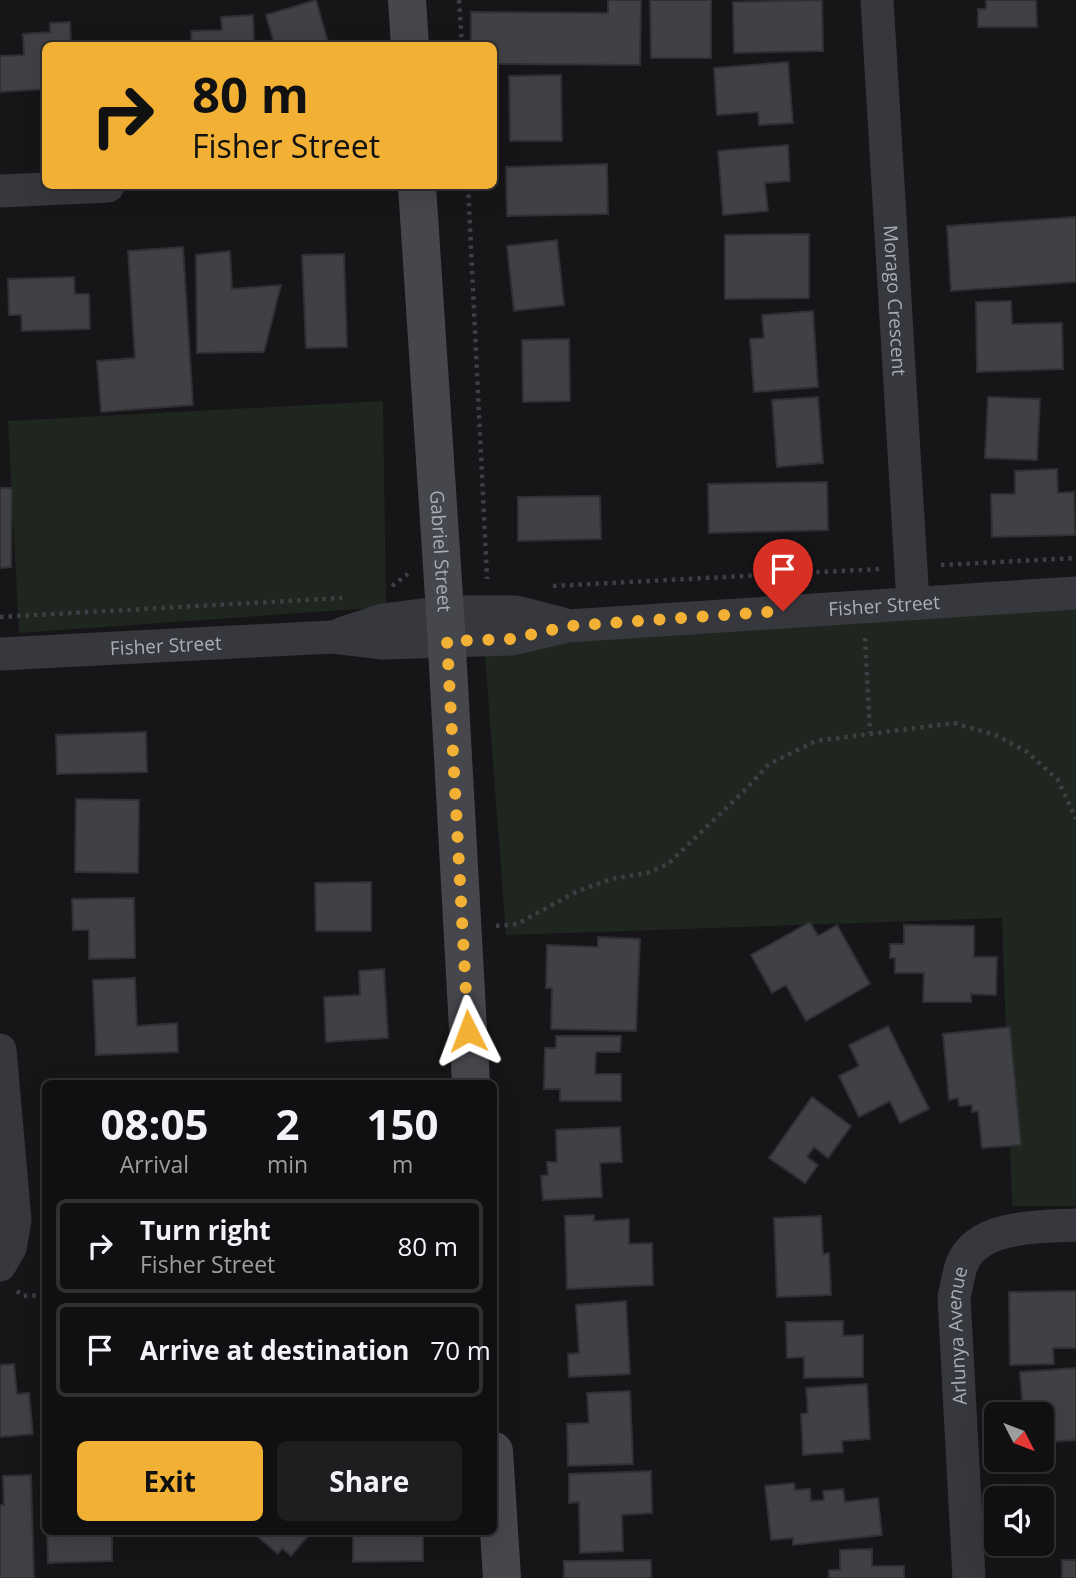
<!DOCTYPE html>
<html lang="en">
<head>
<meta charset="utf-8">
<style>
	body { margin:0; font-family:"Open Sans",sans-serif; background:#1e1e20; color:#f1f3f6; height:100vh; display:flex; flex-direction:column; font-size:26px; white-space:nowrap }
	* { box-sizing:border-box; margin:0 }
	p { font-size:23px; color:#9c9d9f }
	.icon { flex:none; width:38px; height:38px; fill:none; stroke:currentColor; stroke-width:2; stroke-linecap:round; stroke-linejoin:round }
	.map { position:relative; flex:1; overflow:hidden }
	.side { position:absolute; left:42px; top:1080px; width:455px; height:455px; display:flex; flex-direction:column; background:#101012; border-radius:10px; box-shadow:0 7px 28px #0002,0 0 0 2px #303032 }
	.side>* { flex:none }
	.guide { position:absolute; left:42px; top:42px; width:455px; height:147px; border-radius:10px; box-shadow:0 7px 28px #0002,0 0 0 2px #303032; background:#f2b134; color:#111; overflow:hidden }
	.needle { width:46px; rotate:132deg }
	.buttons { position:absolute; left:984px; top:1402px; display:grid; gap:14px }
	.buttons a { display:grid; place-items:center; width:70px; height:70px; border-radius:10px; background:#101012; box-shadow:0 7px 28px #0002,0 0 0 2px #303032; font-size:35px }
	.pin { position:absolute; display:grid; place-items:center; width:60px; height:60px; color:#fff; margin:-72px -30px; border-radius:50% 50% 50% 0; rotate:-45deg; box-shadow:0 0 7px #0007 }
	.pin .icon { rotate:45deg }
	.me { position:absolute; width:77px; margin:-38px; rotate:357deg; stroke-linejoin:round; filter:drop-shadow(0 0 5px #0008) }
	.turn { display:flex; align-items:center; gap:24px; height:147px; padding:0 35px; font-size:32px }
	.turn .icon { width:91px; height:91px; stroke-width:2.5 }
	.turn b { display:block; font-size:49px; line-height:60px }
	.eta { display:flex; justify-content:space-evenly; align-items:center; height:119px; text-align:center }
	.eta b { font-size:42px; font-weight:700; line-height:49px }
	.button { display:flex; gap:14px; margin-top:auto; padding:14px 35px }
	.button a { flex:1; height:80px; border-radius:10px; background:#f2b134; color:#111; font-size:28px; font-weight:700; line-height:80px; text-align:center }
	.button a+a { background:#1e1e20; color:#f1f3f6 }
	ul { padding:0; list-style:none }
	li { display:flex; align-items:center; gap:21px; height:94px; margin:0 14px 10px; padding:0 21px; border:4px solid #303032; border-radius:10px }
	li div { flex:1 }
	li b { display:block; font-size:26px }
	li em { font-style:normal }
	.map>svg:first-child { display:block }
	.green { fill:#1e261f }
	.building { fill:#404145; stroke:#303034; stroke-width:2 }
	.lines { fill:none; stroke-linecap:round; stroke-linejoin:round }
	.path { stroke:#3d3f44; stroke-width:4.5; stroke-dasharray:3.5 5; stroke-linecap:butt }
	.street { stroke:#37383d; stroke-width:33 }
	.secondary { stroke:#45474d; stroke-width:38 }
	.route { stroke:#f2b134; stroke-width:12; stroke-dasharray:0 21.6 }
	.labels { text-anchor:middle; stroke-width:7; stroke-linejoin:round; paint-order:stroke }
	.street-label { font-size:19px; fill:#a8adb8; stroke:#111113 }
</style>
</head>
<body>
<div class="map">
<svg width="1076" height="1578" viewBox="0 0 1076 1578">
	<rect width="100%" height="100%" fill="#161618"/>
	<g class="green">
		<path d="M383,401L386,607L19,633L8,421Z"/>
		<path d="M1076,608V1206H1012L1002,918L506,935L484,643Z"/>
	</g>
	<g class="building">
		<path d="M316,0L329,46H275L266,15Z"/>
		<path d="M608,0H641L640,65L494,64V46H471V12L608,13Z"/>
		<path d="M650,0H711V58H651Z"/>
		<path d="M822,0L823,51L734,53L733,2Z"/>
		<path d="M986,0H1036L1037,27H978V9H986Z"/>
		<path d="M253,15L254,46H192L191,31L222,30L221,17Z"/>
		<path d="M70,22L71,46H46V89L0,92V56L24,55L23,34L50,32V23Z"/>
		<path d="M788,62L793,123L759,125L758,112L717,115L714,68Z"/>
		<path d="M561,75L562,141H510L509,76Z"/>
		<path d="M788,145L790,181L765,183L768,211L723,215L718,151Z"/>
		<path d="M607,164L608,214L507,216L506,167Z"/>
		<path d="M1076,217V282L951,291L947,226Z"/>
		<path d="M809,234V298L725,299V235Z"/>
		<path d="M557,240L564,305L514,311L507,246Z"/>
		<path d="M183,247L193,405L101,412L97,361L135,358L128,251Z"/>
		<path d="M230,251L232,289L281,285L264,352L197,353L196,255Z"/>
		<path d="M344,254L347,347L306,348L302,255Z"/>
		<path d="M74,277L75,294H89L90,329L22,331L21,315H9L8,279Z"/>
		<path d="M1011,301L1012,324L1062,323L1063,369L977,372L976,302Z"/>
		<path d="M813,311L818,387L754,392L750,339L764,338L762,315Z"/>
		<path d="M569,339L570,401L523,402L522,340Z"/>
		<path d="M818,397L823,463L777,467L772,400Z"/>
		<path d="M988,397L1040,399L1037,460L985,458Z"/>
		<path d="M1057,469L1058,493L1074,492L1075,535L992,537L991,494H1015V471Z"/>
		<path d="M827,482L828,530L709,533L708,484Z"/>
		<path d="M0,488H12L11,567L0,568Z"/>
		<path d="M600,496L601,539L518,541V497Z"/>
		<path d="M146,732L147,772L57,774L56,735Z"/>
		<path d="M76,799L139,800L138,873L75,872Z"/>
		<path d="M371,882V931H316L315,883Z"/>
		<path d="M134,898L135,958L89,959V930H73L72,899Z"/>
		<path d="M810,922L818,936L837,925L870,984L806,1021L786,985L772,993L751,955Z"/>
		<path d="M904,925L974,926V957H997L996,995L971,994V1002H923L924,973H895V958H890V944H904Z"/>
		<path d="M598,937L640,939L636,1031L551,1029L552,988H546L547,945L598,947Z"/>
		<path d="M384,969L388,1038L326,1042L324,997L360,995L359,971Z"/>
		<path d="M135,978L137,1026L177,1023L178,1052L96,1055L93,980Z"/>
		<path d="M888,1026L929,1109L900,1123L890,1101L859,1117L839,1076L859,1066L849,1045Z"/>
		<path d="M1010,1027L1021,1145L982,1148L978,1111L972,1112V1105L959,1106L958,1098L949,1100L943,1034Z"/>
		<path d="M556,1036H621L620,1052H596L595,1074H621V1101H560V1089H544L545,1048H556Z"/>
		<path d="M812,1097L851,1126L828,1158L814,1147L807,1157L818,1165L805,1183L769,1158Z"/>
		<path d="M620,1127L622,1162L600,1163L602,1197L543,1200L541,1176L548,1175L547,1162H557L556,1130Z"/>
		<path d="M594,1215V1221L629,1219V1244L652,1243L653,1285L567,1289L565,1216Z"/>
		<path d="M821,1216L823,1254L829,1253L831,1295L777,1297L774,1218Z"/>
		<path d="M1076,1291V1348H1053L1054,1364L1010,1365L1009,1292Z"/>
		<path d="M626,1301L630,1374L569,1377L568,1354L579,1353L576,1305Z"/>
		<path d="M843,1321V1336L863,1335V1377L804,1378V1357L787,1358L786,1322Z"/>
		<path d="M46,1339V1407H45L41,1340Z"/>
		<path d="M14,1364L17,1394L29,1393L33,1434L0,1437V1365Z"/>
		<path d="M1076,1368V1440L1041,1443V1414H1023L1020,1372Z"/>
		<path d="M867,1384L870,1439L842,1441L843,1452L803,1455L801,1414L808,1413L806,1388Z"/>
		<path d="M630,1391L633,1464L568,1466L567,1424L589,1423L587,1393Z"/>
		<path d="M651,1471L652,1513L622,1515L623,1551L580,1553L579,1502L569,1503V1474Z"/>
		<path d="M31,1475L34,1578H0V1505H4L3,1476Z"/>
		<path d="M794,1483L795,1490L810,1489L811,1501L824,1500L823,1491L843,1489L845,1502L878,1498L882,1535L793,1545V1538L771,1540L765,1486Z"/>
		<path d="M47,1531H112V1561L48,1563Z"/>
		<path d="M251,1531H312L291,1556L282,1548L278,1554Z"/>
		<path d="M353,1531H423V1561L353,1562Z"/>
		<path d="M872,1549V1566H904V1578H829V1570H840V1550Z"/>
		<path d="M651,1560V1578H564V1561Z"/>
		<rect x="1062" y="1560" width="14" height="18"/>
	</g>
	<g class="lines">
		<g class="path">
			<path d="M459,0L462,46"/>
			<path d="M468,186L487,579"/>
			<path d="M941,565L1076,558"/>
			<path d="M392,586L408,574"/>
			<path d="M553,586L879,569"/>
			<path d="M0,617L342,598"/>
			<path d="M865,638L870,733"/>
			<path d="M496,926L517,924L576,892L611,879L647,873L668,864L743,792L769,764L816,741L954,723L995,735L1026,751L1058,780L1076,819"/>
			<path d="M17,1291L23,1296L46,1295"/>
		</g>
		<g class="street">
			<path id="s1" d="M877,0L913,602"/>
			<path d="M0,191L108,186"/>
			<path d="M341,634L383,620L445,612H516L563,624"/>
			<path id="s2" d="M0,654L332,637L384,643L512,639L568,626L1076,593"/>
			<path d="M0,1050L15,1220L10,1248L0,1265"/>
			<path id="s3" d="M969,1578L954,1297C957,1286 958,1274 962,1264C978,1224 1041,1227 1076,1225"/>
		</g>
		<g class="secondary">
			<path d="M407,0L410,46"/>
			<path id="s4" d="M417,186L445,612L471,1083"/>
			<path d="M494,1451L502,1578"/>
		</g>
	</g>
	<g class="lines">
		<path class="route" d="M468,1031L447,641L512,639L568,626L783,611"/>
	</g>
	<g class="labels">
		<g class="street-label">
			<text dy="7" stroke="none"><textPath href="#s1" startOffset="301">Morago Crescent</textPath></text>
			<text dy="7" stroke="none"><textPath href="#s4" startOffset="366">Gabriel Street</textPath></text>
			<text dy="7" stroke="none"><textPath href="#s2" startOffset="887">Fisher Street</textPath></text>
			<text dy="7" stroke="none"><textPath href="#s2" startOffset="166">Fisher Street</textPath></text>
			<text dy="7" stroke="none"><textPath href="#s3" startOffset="243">Arlunya Avenue</textPath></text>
		</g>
	</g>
</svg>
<div class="buttons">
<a><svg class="needle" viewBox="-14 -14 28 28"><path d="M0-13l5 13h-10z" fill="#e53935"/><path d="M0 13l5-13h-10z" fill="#9c9d9f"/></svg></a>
<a><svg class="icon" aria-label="sound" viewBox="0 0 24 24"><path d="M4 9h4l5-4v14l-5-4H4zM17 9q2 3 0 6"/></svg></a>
</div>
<div class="pin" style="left:783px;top:611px;background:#d93025"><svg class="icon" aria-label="arrive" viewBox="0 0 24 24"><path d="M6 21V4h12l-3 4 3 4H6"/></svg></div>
<svg class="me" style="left:468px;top:1031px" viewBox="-20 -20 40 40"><path d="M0-17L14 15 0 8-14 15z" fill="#f2b134" stroke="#fff" stroke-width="4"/></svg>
<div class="guide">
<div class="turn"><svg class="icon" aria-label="right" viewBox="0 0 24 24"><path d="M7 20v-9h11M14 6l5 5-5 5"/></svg><div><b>80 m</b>Fisher Street</div></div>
</div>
<section class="side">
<div class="eta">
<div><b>08:05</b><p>Arrival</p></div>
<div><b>2</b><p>min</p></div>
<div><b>150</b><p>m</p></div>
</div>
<ul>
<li><svg class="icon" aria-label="right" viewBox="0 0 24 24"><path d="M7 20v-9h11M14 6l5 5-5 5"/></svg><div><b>Turn right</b><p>Fisher Street</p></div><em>80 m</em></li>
<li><svg class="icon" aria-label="arrive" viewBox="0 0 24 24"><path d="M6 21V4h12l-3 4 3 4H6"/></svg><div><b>Arrive at destination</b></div><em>70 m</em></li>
</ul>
<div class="button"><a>Exit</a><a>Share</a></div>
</section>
</div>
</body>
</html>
